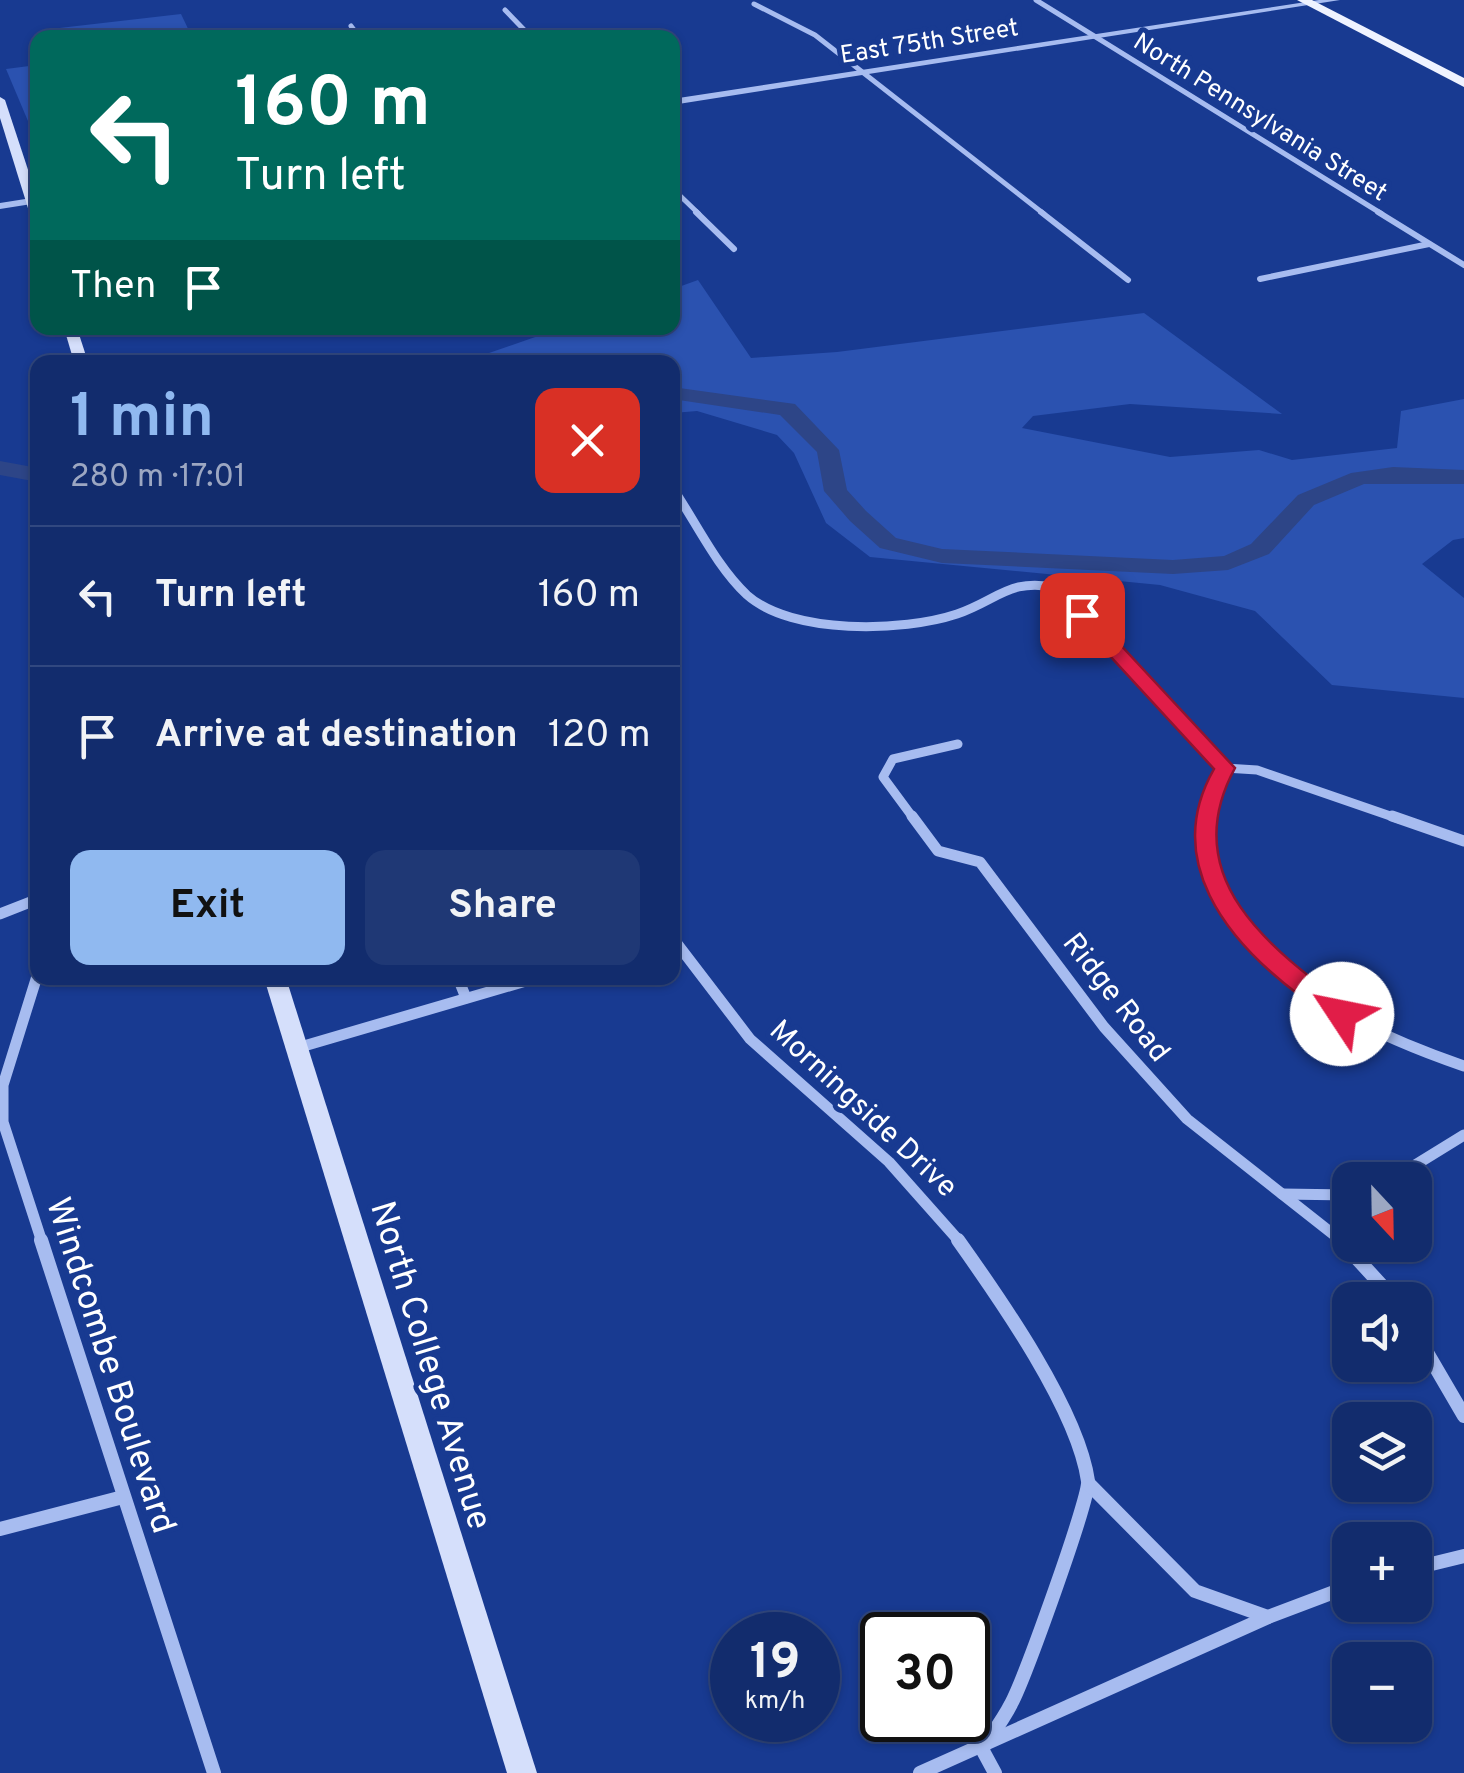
<!DOCTYPE html>
<html lang="en">
<head>
<meta charset="utf-8">
<style>
	body { margin:0; font-family:Overpass,sans-serif; background:#1f3875; color:#f1f3f6; height:100vh; display:flex; flex-direction:column; font-size:38px; white-space:nowrap }
	* { box-sizing:border-box; margin:0 }
	p { font-size:32px; color:#9ca7c2 }
	.icon { flex:none; width:55px; height:55px; fill:none; stroke:currentColor; stroke-width:2; stroke-linecap:round; stroke-linejoin:round }
	.map { position:relative; flex:1; overflow:hidden }
	.side { position:absolute; left:30px; top:355px; width:650px; height:630px; display:flex; flex-direction:column; background:#122c6d; border-radius:20px; box-shadow:0 2px 8px #0004,0 0 0 2px #314880 }
	.side>* { flex:none }
	.guide { position:absolute; left:30px; top:30px; width:650px; height:305px; border-radius:20px; box-shadow:0 2px 8px #0004,0 0 0 2px #314880; background:#00695c; color:#fff; overflow:hidden }
	.needle { width:65px; rotate:158deg }
	.controls { position:absolute; left:1332px; top:1162px; display:grid; gap:20px }
	.controls a { display:grid; place-items:center; width:100px; height:100px; border-radius:20px; background:#122c6d; box-shadow:0 2px 8px #0004,0 0 0 2px #314880; font-size:50px }
	.speed { position:absolute; left:710px; top:1612px; display:flex; gap:20px; font-size:50px; font-weight:700; text-align:center }
	.speed>* { display:grid; place-content:center; width:130px; height:130px; border-radius:50%; background:#122c6d; box-shadow:0 2px 8px #0004,0 0 0 2px #314880; line-height:1 }
	.speed small { font-size:25px; font-weight:400 }
	.speed .limit { border:5px solid #111; border-radius:15px; background:#fff; color:#111 }
	.pin { position:absolute; display:grid; place-items:center; width:85px; height:85px; color:#fff; margin:-42px; border-radius:20px; box-shadow:0 5px 15px #0006 }
	.me { position:absolute; width:110px; margin:-55px; rotate:304deg; stroke-linejoin:round; filter:drop-shadow(0 0 8px #0008) }
	.turn { display:flex; align-items:center; gap:35px; height:210px; padding:0 40px; font-size:45px }
	.turn .icon { width:130px; height:130px; stroke-width:2.5 }
	.turn b { display:block; font-size:70px; line-height:85px }
	.then { display:flex; align-items:center; height:95px; padding:0 40px; background:#0003; gap:20px; font-size:38px }
	.round { display:grid; place-items:center; flex:none; width:105px; height:105px; border-radius:20px; background:#1f3875 }
	.head { display:flex; align-items:center; justify-content:space-between; height:170px; padding:0 40px }
	h1 { font-size:60px; font-weight:700; line-height:75px; color:#90b9f0 }
	.cta { display:flex; gap:20px; margin-top:auto; padding:20px 40px }
	.cta a { flex:1; height:115px; border-radius:20px; background:#90b9f0; color:#111; font-size:40px; font-weight:700; line-height:115px; text-align:center }
	.cta a+a { background:#1f3875; color:#f1f3f6 }
	ul { padding:0; list-style:none }
	li { display:flex; align-items:center; gap:30px; height:140px; padding:0 40px; border-top:2px solid #314880 }
	li div { flex:1 }
	li b { display:block; font-size:38px }
	li em { font-style:normal }
	.map>svg:first-child { display:block }
	.green { fill:#2b52b0 }
	.lines { fill:none; stroke-linecap:round; stroke-linejoin:round }
	.river { fill:#2d4587; fill-rule:evenodd }
	.minor-far4 { stroke:#a7bcf0; stroke-width:5 }
	.minor-far3 { stroke:#a7bcf0; stroke-width:6 }
	.minor-far2 { stroke:#a7bcf0; stroke-width:9 }
	.minor-far1 { stroke:#a7bcf0; stroke-width:11 }
	.minor { stroke:#a7bcf0; stroke-width:14 }
	.tertiary { fill:#a7bcf0; fill-rule:evenodd }
	.secondary { fill:#d5dffb; fill-rule:evenodd }
	.primary { fill:#eff3ff; fill-rule:evenodd }
	.route { fill:#e11d48; stroke:#92132f; stroke-width:2.5 }
	.labels { text-anchor:middle; stroke-width:10; stroke-linejoin:round; paint-order:stroke }
	.far-street-label { font-size:25px; fill:#fff; stroke:#183a91 }
	.street-label { font-size:30px; fill:#fff; stroke:#183a91 }
	.near-street-label { font-size:35px; fill:#fff; stroke:#183a91 }
</style>
</head>
<body>
<div class="map">
<svg width="1464" height="1773" viewBox="0 0 1464 1773">
	<rect width="100%" height="100%" fill="#183a91"/>
	<g class="green">
		<path d="M181,14L192,37H44L42,30Z"/>
		<path d="M37,65L38,140H36L6,69Z"/>
		<path d="M698,280L751,358L837,352L1144,313L1282,414L1130,404L1033,416L1022,428L1170,457L1259,450L1292,460L1397,448L1401,411L1464,399V538L1453,540L1422,564L1464,598V698L1332,685L1255,611L1160,585L870,557L826,523L794,453L777,435L697,411L673,413L672,362H463L561,328H672L673,289Z"/>
	</g>
	<g class="lines">
		<g class="river">
			<path d="M672,387L795,404L839,450L847,490L866,511L896,538L942,549L1173,560L1224,556L1251,544L1298,495L1351,473L1393,467L1464,470V484H1364L1314,505L1269,554L1228,570L1173,574L942,563L880,548L850,521L824,491L817,452L780,415L672,399Z"/>
			<path d="M0,461L38,468V482L0,475Z"/>
		</g>
		<g class="minor-far4">
			<path d="M1036,0L1382,214"/>
			<path d="M754,4L815,35L1044,214"/>
			<path d="M505,10L532,38"/>
			<path d="M351,26L360,38"/>
			<path d="M672,188L699,214"/>
		</g>
		<g class="minor-far3">
			<path d="M696,212L734,249"/>
			<path d="M1041,212L1128,280"/>
			<path d="M1378,212L1464,265"/>
			<path d="M1260,279L1429,244"/>
		</g>
		<g class="minor-far2">
			<path d="M672,487C696,522 716,566 747,595C792,635 903,632 957,614C998,600 1010,577 1058,588L1225,768"/>
			<path d="M1225,768L1257,770L1399,819"/>
			<path d="M914,819L883,777L893,759L958,744"/>
			<path d="M1205,819L1211,792L1225,768"/>
		</g>
		<g class="minor-far1">
			<path d="M912,816L938,851L980,862L1104,1027L1187,1119L1343,1242"/>
			<path d="M1205,816C1193,955 1356,1029 1464,1066"/>
			<path d="M1392,816L1464,841"/>
			<path d="M0,914L38,899"/>
			<path d="M672,937L750,1039L889,1162L960,1242"/>
			<path d="M38,973L3,1085V1122L42,1242"/>
			<path d="M458,978L466,998"/>
			<path d="M297,1048L536,978"/>
			<path d="M1391,1180L1464,1135"/>
			<path d="M1282,1194L1350,1195"/>
		</g>
		<g class="minor">
			<path d="M41,1240L214,1773"/>
			<path d="M958,1240C1000,1299 1078,1410 1088,1481C1090,1498 1024,1680 1011,1704C1003,1720 992,1734 982,1749L995,1773"/>
			<path d="M1340,1240L1395,1300"/>
			<path d="M1415,1332L1464,1416"/>
			<path d="M1089,1484L1195,1591L1268,1617"/>
			<path d="M0,1529L123,1497"/>
			<path d="M1415,1568L1464,1556"/>
			<path d="M920,1773L1268,1617L1350,1586"/>
		</g>
		<g class="tertiary">
			<path d="M1319,0H1340L672,105V99Z"/>
			<path d="M38,197V203L0,209V203Z"/>
		</g>
		<g class="secondary">
			<path d="M0,97L5,100L38,200V225L32,221L0,118Z"/>
			<path d="M64,328H77L88,362H74Z"/>
			<path d="M264,978H286L537,1773H507Z"/>
		</g>
		<path class="primary" d="M1297,0H1312L1464,78V87Z"/>
	</g>
	<path class="route" d="M1082,609L1089,611L1235,768C1175,878 1271,949 1351,1008L1354,1014L1351,1021C1332,1027 1314,1006 1299,995C1226,940 1162,860 1214,769L1076,619V611Z"/>
	<g class="labels">
		<g class="far-street-label">
			<text transform="translate(929 40) rotate(-9)" y="9">East 75th Street</text>
			<text transform="translate(1261 116) rotate(32)" y="9">North Pennsylvania Street</text>
		</g>
		<g class="street-label">
			<text transform="translate(1117 997) rotate(52)" y="10">Ridge Road</text>
			<text transform="translate(864 1108) rotate(43)" y="10">Morningside Drive</text>
		</g>
		<g class="near-street-label">
			<text transform="translate(112 1365) rotate(72)" y="12">Windcombe Boulevard</text>
			<text transform="translate(432 1365) rotate(73)" y="12">North College Avenue</text>
		</g>
	</g>
</svg>
<div class="controls">
<a><svg class="needle" viewBox="-14 -14 28 28"><path d="M0-13l5 13h-10z" fill="#e53935"/><path d="M0 13l5-13h-10z" fill="#9ca7c2"/></svg></a>
<a><svg class="icon" aria-label="sound" viewBox="0 0 24 24"><path d="M4 9h4l5-4v14l-5-4H4zM17 9q2 3 0 6"/></svg></a>
<a><svg class="icon" aria-label="layers" viewBox="0 0 24 24"><path d="M12 4l9 5-9 5-9-5zM3 14l9 5 9-5"/></svg></a>
<a>+</a>
<a>−</a>
</div>
<div class="speed"><div>19<small>km/h</small></div><div class="limit">30</div></div>
<div class="pin" style="left:1082px;top:615px;background:#d93025"><svg class="icon" aria-label="arrive" viewBox="0 0 24 24"><path d="M6 21V4h12l-3 4 3 4H6"/></svg></div>
<svg class="me" style="left:1342px;top:1014px" viewBox="-20 -20 40 40"><circle r="19" fill="#fff"/><path d="M0-13L10 11 0 6-10 11z" fill="#e11d48"/></svg>
<div class="guide">
<div class="turn"><svg class="icon" aria-label="left" viewBox="0 0 24 24"><path d="M17 20v-9H6M10 6l-5 5 5 5"/></svg><div><b>160 m</b>Turn left</div></div>
<div class="then">Then<svg class="icon" aria-label="arrive" viewBox="0 0 24 24"><path d="M6 21V4h12l-3 4 3 4H6"/></svg></div>
</div>
<section class="side">
<div class="head"><div><h1>1 min</h1><p>280 m · 17:01</p></div><a class="round" style="background:#d93025;color:#fff"><svg class="icon" aria-label="close" viewBox="0 0 24 24"><path d="M6 6l12 12M18 6L6 18"/></svg></a></div>
<ul>
<li><svg class="icon" aria-label="left" viewBox="0 0 24 24"><path d="M17 20v-9H6M10 6l-5 5 5 5"/></svg><div><b>Turn left</b></div><em>160 m</em></li>
<li><svg class="icon" aria-label="arrive" viewBox="0 0 24 24"><path d="M6 21V4h12l-3 4 3 4H6"/></svg><div><b>Arrive at destination</b></div><em>120 m</em></li>
</ul>
<div class="cta"><a>Exit</a><a>Share</a></div>
</section>
</div>
</body>
</html>
